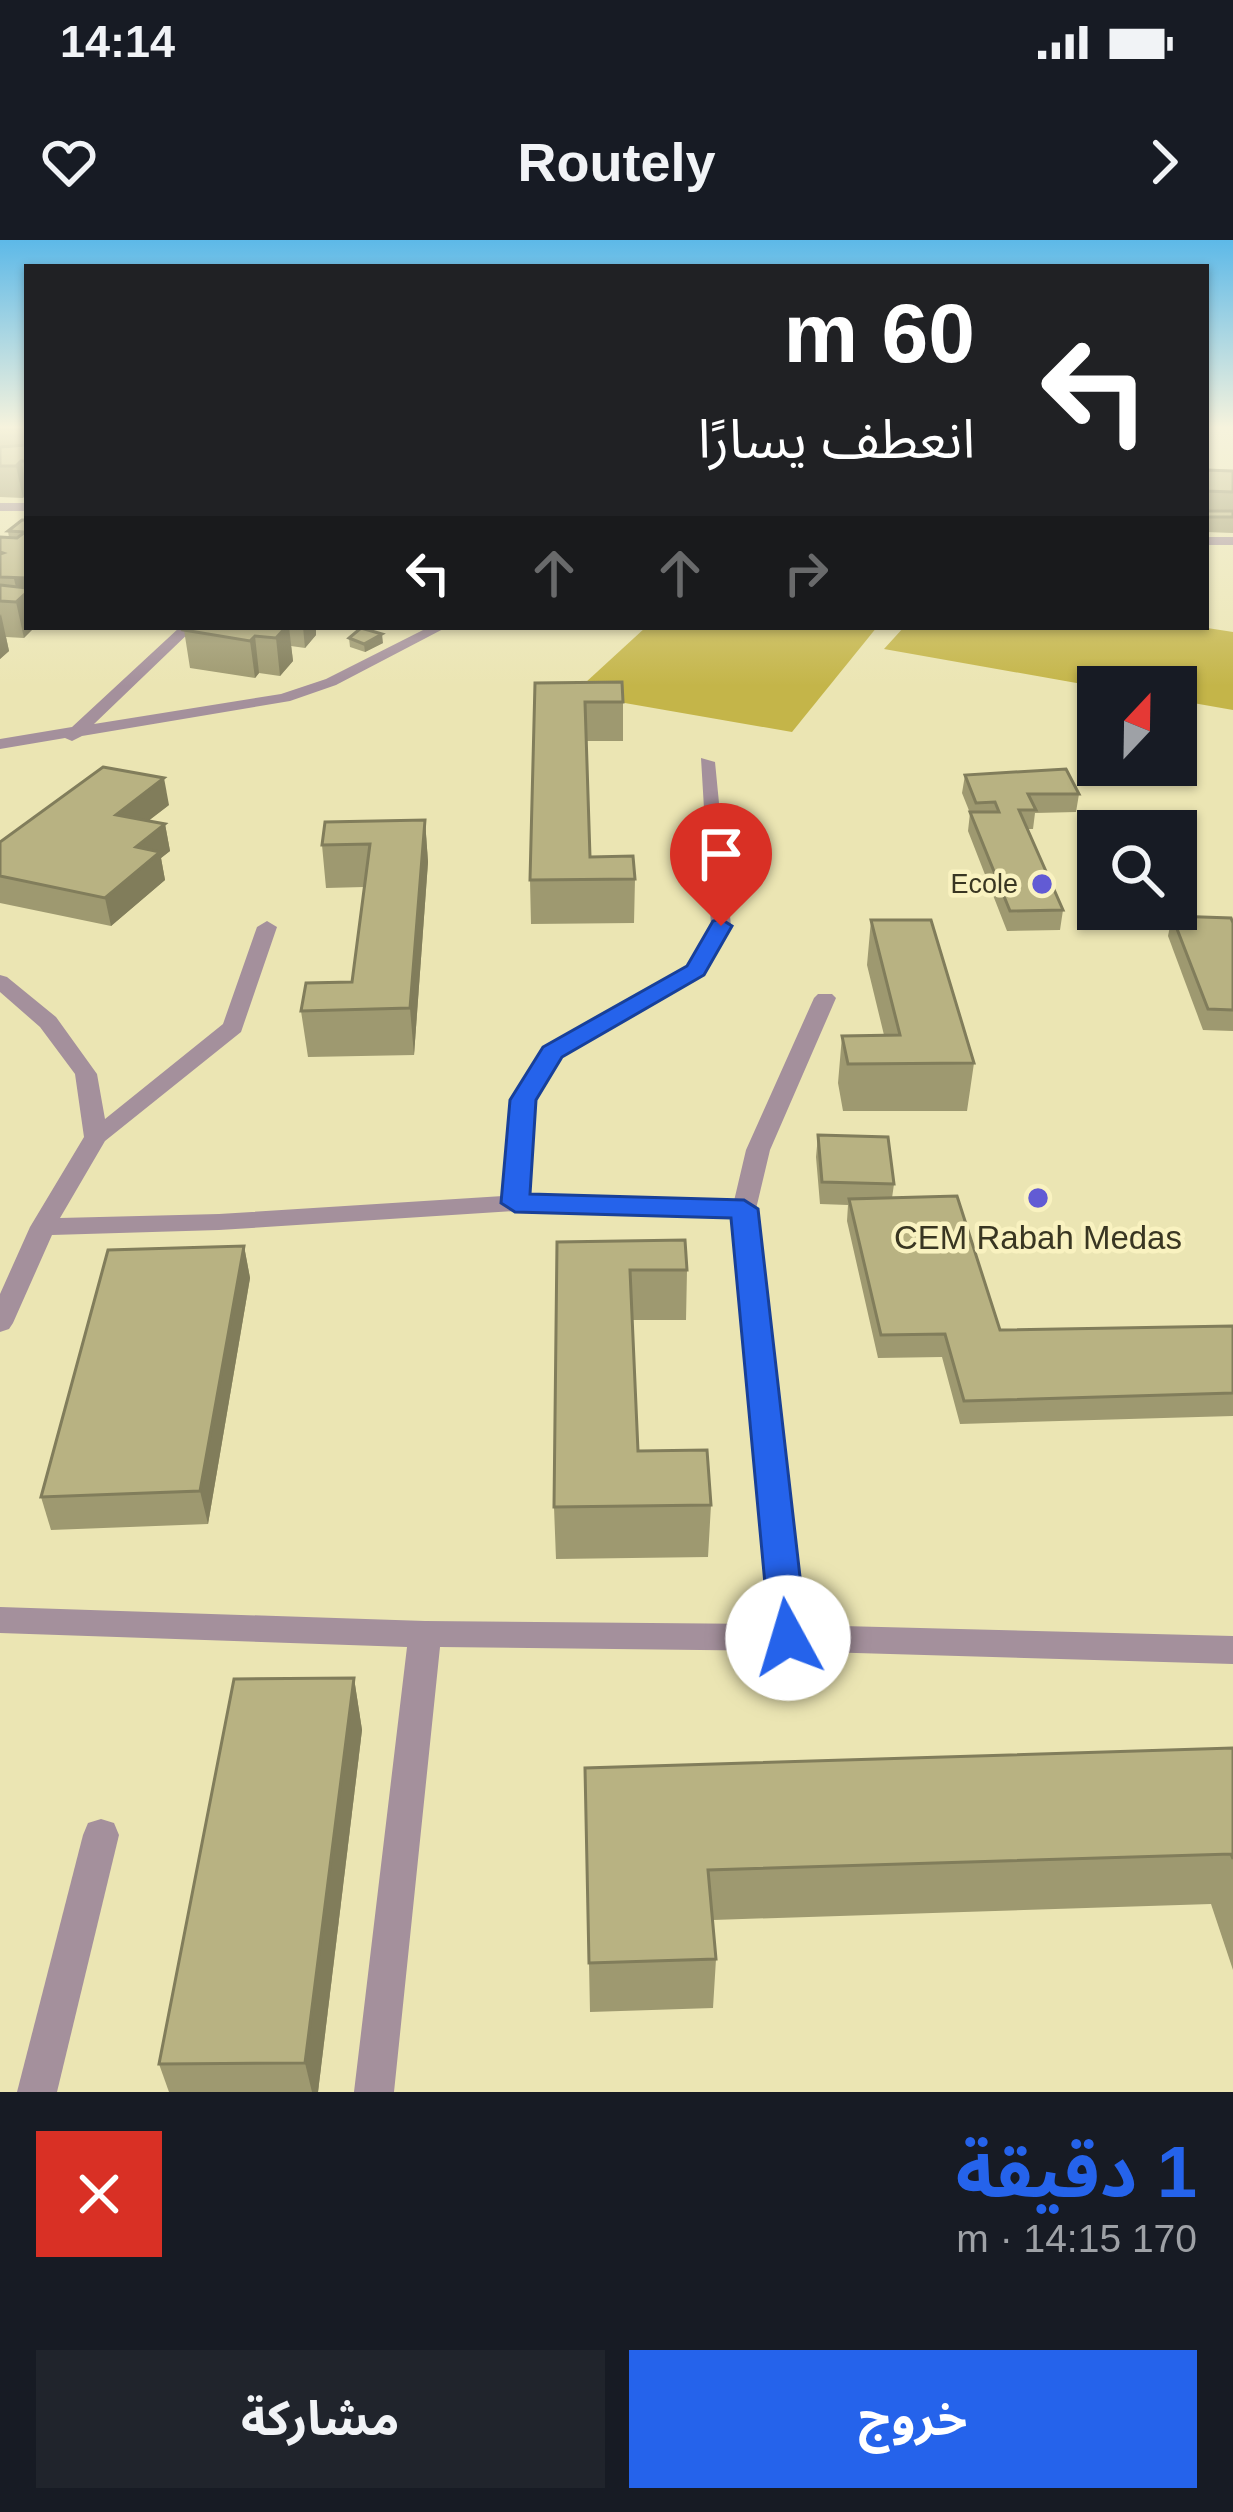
<!DOCTYPE html>
<html lang="ar">
<head>
<meta charset="utf-8">
<style>
	body { margin:0; font-family:Helvetica,"Noto Sans Arabic",sans-serif; background:#20242c; color:#f1f3f6; direction:rtl; height:100vh; display:flex; flex-direction:column; font-size:45px; white-space:nowrap }
	* { box-sizing:border-box; margin:0 }
	p { font-size:39px; color:#9ea1a6 }
	.icon { flex:none; width:66px; height:66px; fill:none; stroke:currentColor; stroke-width:2; stroke-linecap:round; stroke-linejoin:round }
	.map { position:relative; height:1852px; overflow:hidden; direction:ltr }
	.sheet { display:flex; flex-direction:column; background:#171b24; flex:1 }
	.sheet>* { flex:none }
	.hud { position:absolute; left:24px; top:24px; width:1185px; height:366px; border-radius:0px; box-shadow:0 3px 9px #0004; direction:rtl; background:#202124; color:#fff; overflow:hidden }
	.needle { width:78px; rotate:22deg }
	.buttons { position:absolute; left:1077px; top:426px; display:grid; gap:24px }
	.buttons a { display:grid; place-items:center; width:120px; height:120px; border-radius:0px; background:#171b24; box-shadow:0 3px 9px #0004; font-size:60px }
	.pin { position:absolute; display:grid; place-items:center; width:102px; height:102px; color:#fff; margin:-123px -51px; border-radius:50% 50% 50% 0; rotate:-45deg; box-shadow:0 0 12px #0007 }
	.pin .icon { rotate:45deg }
	.me { position:absolute; width:132px; margin:-66px; rotate:354deg; stroke-linejoin:round; filter:drop-shadow(0 0 9px #0008) }
	.turn { display:flex; align-items:center; gap:42px; height:252px; padding:0 36px; font-size:54px }
	.turn .icon { width:156px; height:156px; stroke-width:2.5 }
	.turn b { display:block; font-size:84px; line-height:102px }
	.lanes { display:flex; align-items:center; height:114px; padding:0 36px; background:#0003; justify-content:center; gap:60px; direction:ltr }
	.lanes .off { opacity:.35 }
	.round { display:grid; place-items:center; flex:none; width:126px; height:126px; border-radius:0px; background:#20242c }
	.head { display:flex; align-items:center; justify-content:space-between; height:204px; padding:0 36px }
	h1 { font-size:72px; font-weight:700; line-height:90px; color:#2563eb }
	.primary-button { display:flex; gap:24px; margin-top:auto; padding:24px 36px }
	.primary-button a { flex:1; height:138px; border-radius:0px; background:#2563eb; color:#fff; font-size:48px; font-weight:700; line-height:138px; text-align:center }
	.primary-button a+a { background:#20242c; color:#f1f3f6 }
	.status { display:flex; justify-content:space-between; align-items:center; height:84px; padding:0 60px; background:#171b24; direction:ltr }
	.status svg { height:33px; fill:currentColor }
	header { display:flex; justify-content:space-between; align-items:center; height:156px; padding:0 36px; background:#171b24; font-size:54px; font-weight:700 }
	.map>svg:first-child { display:block }
	.forest { fill:#c4b549 }
	.lines { fill:none; stroke-linecap:round; stroke-linejoin:round }
	.minor { fill:#a4909c; fill-rule:evenodd }
	.wall { fill:#9e9970 }
	.shaded-wall { fill:#817d5b }
	.building { fill:#b8b282; stroke:#817d5b; stroke-width:3 }
	.route { fill:#2563eb; stroke:#184099; stroke-width:3 }
	.poi-dot { fill:#625bd4; stroke:#f9f2c0; stroke-width:4.5 }
	.labels { text-anchor:middle; stroke-width:9; stroke-linejoin:round; paint-order:stroke }
	.far-poi-label { font-size:27px; fill:#393622; stroke:#f9f2c0; text-anchor:end }
	.poi-label { font-size:33px; fill:#393622; stroke:#f9f2c0 }
</style>
</head>
<body>
<div class="status"><b>14:14</b><svg viewBox="0 0 49 12"><path d="M0 12V9h3v3zM5 12V6h3v6zM10 12V3h3v9zM15 12V0h3v12zM26 1h20v11H26zM47 4h2v5h-2z"/></svg></div>
<header><svg class="icon" aria-label="forward" viewBox="0 0 24 24"><path d="M9 5l7 7-7 7"/></svg>Routely<svg class="icon" aria-label="heart" viewBox="0 0 24 24"><path d="M12 20l-8-8c-3-5 5-10 8-4 3-6 11-1 8 4z"/></svg></header>
<div class="map">
<svg width="1233" height="1852" viewBox="0 0 1233 1852">
	<rect width="100%" height="100%" fill="#ebe5b3"/>
	<g class="forest">
		<path d="M646,387H877L792,492L573,454Z"/>
		<path d="M904,387H1201L1233,392V470L1176,460V447H1099L884,409Z"/>
	</g>
	<g class="lines">
		<g class="minor">
			<rect x="0" y="263" width="27" height="8"/>
			<rect x="1206" y="297" width="27" height="8"/>
			<path d="M180,387H195L94,484L281,454L326,439L429,387H447L336,445L290,461L82,496L72,501L65,498L0,509V499L72,487Z"/>
			<path d="M701,518L715,522L731,686L703,734L560,816L534,859L528,956L734,961L746,910L814,758L818,754H832L836,758L770,910L756,969L803,1385L1233,1396V1424L788,1411L440,1407L394,1852H354L407,1407L0,1393V1367L425,1381L771,1384L732,977L515,971L219,990L52,995L13,1083L9,1089L0,1092V1054L30,987L84,897L75,834L40,787L0,752V735L7,737L56,777L97,834L105,879L223,784L257,687L267,681L277,687L241,792L105,901L60,978L219,974L503,956L512,859L544,807L688,726L711,686Z"/>
			<path d="M101,1579L114,1583L119,1595L57,1852H17L83,1595L88,1583Z"/>
		</g>
	</g>
	<g class="wall">
		<path d="M0,187H27V253L23,258L0,257Z"/>
		<path d="M1206,230L1233,231V293L1206,292Z"/>
		<path d="M27,280L24,398L6,397L9,411L0,419V297L9,298L8,291Z"/>
		<path d="M188,387H316V395L305,408L291,406L293,421L280,436L259,433L255,438L190,428L184,390Z"/>
		<path d="M349,398L383,403L365,412L350,407Z"/>
		<path d="M535,443L623,462V501H586L590,617L635,639L634,683L531,684L530,640Z"/>
		<path d="M965,535L1079,554L1076,572L1035,573L1033,589H1027L1063,670L1060,690L1007,691L968,591L970,573L962,553Z"/>
		<path d="M169,565L148,581L165,584L170,611L161,618L165,640L111,686L0,663V602Z"/>
		<path d="M425,580L428,622L414,815L308,817L301,771L352,742L364,647L326,648L322,605Z"/>
		<path d="M1172,676L1233,683V791L1203,790L1168,696Z"/>
		<path d="M871,680L974,823L967,871H843L838,843L842,796L884,795L867,725Z"/>
		<path d="M818,895L894,944L892,958L1000,1090L1233,1086V1176L960,1184L942,1117L878,1118L847,981L848,965L820,964L816,917Z"/>
		<path d="M557,1002L687,1030L686,1080H632L638,1211L711,1265L708,1317L556,1319L554,1267Z"/>
		<path d="M244,1006L250,1038L208,1284L51,1290L41,1257Z"/>
		<path d="M354,1438L362,1490L318,1852H169L159,1824Z"/>
		<path d="M1233,1508V1730L1211,1664L713,1680L716,1719L713,1768L590,1772L585,1528Z"/>
	</g>
	<g class="shaded-wall">
		<path d="M21,221L27,250L23,258L16,226Z"/>
		<path d="M27,338V387H35L24,398L16,362L19,359L14,339Z"/>
		<path d="M1,374L9,411L0,419V376Z"/>
		<path d="M286,387H289L293,421L280,436L276,398Z"/>
		<path d="M303,387H316V395L305,408Z"/>
		<path d="M382,394L383,403L365,412L364,404Z"/>
		<path d="M255,396L259,433L255,438L250,401Z"/>
		<path d="M164,538L169,565L121,602L116,575Z"/>
		<path d="M425,580L428,622L414,815L410,768Z"/>
		<path d="M165,584L170,611L161,618L165,640L111,686L105,658L136,607Z"/>
		<path d="M244,1006L250,1038L208,1284L200,1251Z"/>
		<path d="M354,1438L362,1490L318,1852H312L305,1823Z"/>
	</g>
	<g class="building">
		<path d="M27,205V221H21L16,226H0V207Z"/>
		<path d="M1206,230L1233,231V252L1206,251Z"/>
		<rect x="1206" y="271" width="27" height="6"/>
		<path d="M22,280H27V338L0,337V314L3,313L0,312V297L17,298L25,292L8,291Z"/>
		<path d="M0,345L27,348V352L16,362L0,361Z"/>
		<path d="M188,387H286L276,398L255,396L250,401L184,390Z"/>
		<path d="M361,388L382,394L364,404L349,398Z"/>
		<path d="M622,442L623,462H585L590,617L633,616L635,639L530,640L535,443Z"/>
		<path d="M103,527L164,538L116,575L165,584L136,607L160,612L105,658L0,636V602Z"/>
		<path d="M1066,529L1079,554H1028L1036,570H1019L1063,670L1010,671L970,572H999L995,562L976,563L965,535Z"/>
		<path d="M425,580L410,768L301,771L306,743L352,742L370,604L322,605L325,582Z"/>
		<path d="M1172,676L1231,678L1233,683V770L1208,769Z"/>
		<path d="M871,680H931L974,823L848,824L842,796L900,795Z"/>
		<path d="M818,895L888,897L894,944L822,942Z"/>
		<path d="M957,956L1000,1090L1233,1086V1153L964,1161L945,1094L881,1095L849,959Z"/>
		<path d="M685,1000L687,1030H630L638,1211L707,1210L711,1265L554,1267L557,1002Z"/>
		<path d="M244,1006L200,1251L41,1257L108,1010Z"/>
		<path d="M354,1438L305,1823L159,1824L234,1439Z"/>
		<path d="M1233,1508V1619L1231,1614L708,1630L716,1719L589,1723L585,1528Z"/>
	</g>
	<linearGradient id="sky" x2="0" y2="1"><stop stop-color="#5db9e8"/><stop offset="0.42" stop-color="#f6f3dd"/><stop offset="1" stop-color="#f6f3dd" stop-opacity="0"/></linearGradient>
	<rect width="1233" height="446" fill="url(#sky)"/>
	<path class="route" d="M721,679L732,686L704,735L562,817L536,860L530,954L744,960L758,969L807,1398L801,1409L788,1413L775,1409L770,1398L731,978L515,972L501,963L510,860L543,807L687,726L713,681Z"/>
	<g class="poi-dot">
		<circle cx="1042" cy="644" r="12"/>
		<circle cx="1038" cy="958" r="12"/>
	</g>
	<g class="labels">
		<g class="far-poi-label">
			<text x="1018" y="653">Ecole</text>
		</g>
		<g class="poi-label">
			<text x="1038" y="1009">CEM Rabah Medas</text>
		</g>
	</g>
</svg>
<div class="buttons">
<a><svg class="needle" viewBox="-14 -14 28 28"><path d="M0-13l5 13h-10z" fill="#e53935"/><path d="M0 13l5-13h-10z" fill="#9ea1a6"/></svg></a>
<a><svg class="icon" aria-label="search" viewBox="0 0 24 24"><circle cx="10" cy="10" r="6"/><path d="M15 15l6 6"/></svg></a>
</div>
<div class="pin" style="left:721px;top:686px;background:#d93025"><svg class="icon" aria-label="arrive" viewBox="0 0 24 24"><path d="M6 21V4h12l-3 4 3 4H6"/></svg></div>
<svg class="me" style="left:788px;top:1398px" viewBox="-20 -20 40 40"><circle r="19" fill="#fff"/><path d="M0-13L10 11 0 6-10 11z" fill="#2563eb"/></svg>
<div class="hud">
<div class="turn"><svg class="icon" aria-label="left" viewBox="0 0 24 24"><path d="M17 20v-9H6M10 6l-5 5 5 5"/></svg><div><b>60 m</b>انعطف يسارًا</div></div>
<div class="lanes"><svg class="icon" aria-label="left" viewBox="0 0 24 24"><path d="M17 20v-9H6M10 6l-5 5 5 5"/></svg><svg class="icon off" aria-label="ahead" viewBox="0 0 24 24"><path d="M12 20V5M6 11l6-6 6 6"/></svg><svg class="icon off" aria-label="ahead" viewBox="0 0 24 24"><path d="M12 20V5M6 11l6-6 6 6"/></svg><svg class="icon off" aria-label="right" viewBox="0 0 24 24"><path d="M7 20v-9h11M14 6l5 5-5 5"/></svg></div>
</div>
</div>
<section class="sheet">
<div class="head"><div><h1>1 دقيقة</h1><p>170 m · 14:15</p></div><a class="round" style="background:#d93025;color:#fff"><svg class="icon" aria-label="close" viewBox="0 0 24 24"><path d="M6 6l12 12M18 6L6 18"/></svg></a></div>
<div class="primary-button"><a>خروج</a><a>مشاركة</a></div>
</section>
</body>
</html>
